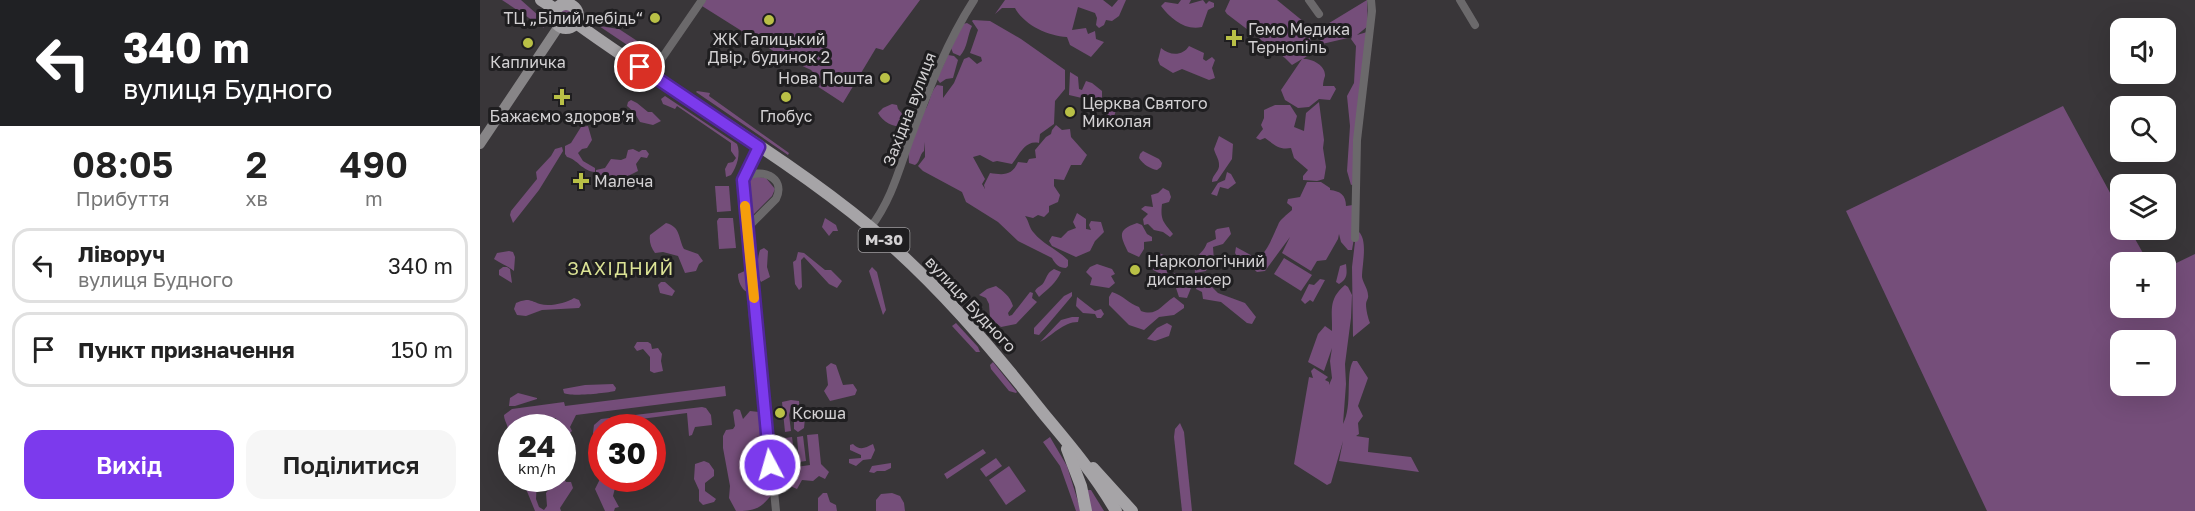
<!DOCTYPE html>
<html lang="uk">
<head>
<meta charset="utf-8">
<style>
	body { margin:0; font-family:"Golos Text",sans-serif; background:#f6f6f6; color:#222; height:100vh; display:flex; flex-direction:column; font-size:22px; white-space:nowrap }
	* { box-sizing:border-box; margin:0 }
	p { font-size:20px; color:#767676 }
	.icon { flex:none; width:33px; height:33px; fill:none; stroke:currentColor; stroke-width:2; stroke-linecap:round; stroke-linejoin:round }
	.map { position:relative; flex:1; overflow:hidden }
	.side { display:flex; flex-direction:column; background:#fff; width:480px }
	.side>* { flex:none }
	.hud { background:#202124; color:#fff; overflow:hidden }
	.buttons { position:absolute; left:1630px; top:18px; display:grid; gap:12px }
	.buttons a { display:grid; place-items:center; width:66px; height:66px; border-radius:12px; background:#fff; box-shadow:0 6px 24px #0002; font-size:30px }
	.speed { position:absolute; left:18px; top:414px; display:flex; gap:12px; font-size:30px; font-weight:700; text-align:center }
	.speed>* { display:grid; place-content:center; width:78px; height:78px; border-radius:50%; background:#fff; box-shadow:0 6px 24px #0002; line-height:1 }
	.speed small { font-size:15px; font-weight:400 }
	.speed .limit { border:9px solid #d22; background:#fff; color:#111 }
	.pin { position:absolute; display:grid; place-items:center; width:51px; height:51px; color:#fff; margin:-26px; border:3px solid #fff; border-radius:50%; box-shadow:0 2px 6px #0007 }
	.me { position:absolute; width:66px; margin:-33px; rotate:354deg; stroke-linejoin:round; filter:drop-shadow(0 0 4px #0008) }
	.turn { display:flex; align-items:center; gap:21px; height:126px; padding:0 24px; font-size:27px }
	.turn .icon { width:78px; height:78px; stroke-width:2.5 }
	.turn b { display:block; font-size:42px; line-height:51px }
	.eta { display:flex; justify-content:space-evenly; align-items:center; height:102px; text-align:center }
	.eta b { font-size:36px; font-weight:600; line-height:42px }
	.button { display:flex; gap:12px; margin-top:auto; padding:12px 24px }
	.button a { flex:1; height:69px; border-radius:18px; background:#7c3aed; color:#fff; font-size:24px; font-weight:600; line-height:69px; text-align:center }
	.button a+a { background:#f6f6f6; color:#222 }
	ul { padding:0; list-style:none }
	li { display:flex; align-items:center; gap:18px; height:75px; margin:0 12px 9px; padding:0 12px; border:3px solid #e0e0e0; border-radius:18px }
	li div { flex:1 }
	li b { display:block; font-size:22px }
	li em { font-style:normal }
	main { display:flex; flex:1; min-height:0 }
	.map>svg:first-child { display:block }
	.green { fill:#754e7a; fill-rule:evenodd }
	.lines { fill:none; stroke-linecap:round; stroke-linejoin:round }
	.minor { stroke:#6b696b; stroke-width:8 }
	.secondary { stroke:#878587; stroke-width:10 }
	.trunk { stroke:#a6a4a7; stroke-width:12 }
	.route-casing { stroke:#51269a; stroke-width:15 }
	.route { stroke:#7c3aed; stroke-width:10 }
	.slow { stroke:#f59e0b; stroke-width:10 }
	.poi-dot { fill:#b9c046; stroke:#1f1e20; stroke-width:2 }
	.labels { text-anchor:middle; stroke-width:6; stroke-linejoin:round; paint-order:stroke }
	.shield { fill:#1f1e20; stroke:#9d9b9d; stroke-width:1.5 }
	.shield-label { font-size:15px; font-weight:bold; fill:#d3d1d3 }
	.poi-label { font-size:16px; fill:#d3d1d3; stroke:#1f1e20; text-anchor:start }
	.street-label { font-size:16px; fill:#d3d1d3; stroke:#1f1e20 }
	.neighbourhood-label { font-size:18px; letter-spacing:1.5px; fill:#dce395; stroke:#1f1e20 }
</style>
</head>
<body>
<main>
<section class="side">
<div class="hud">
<div class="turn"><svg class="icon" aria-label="left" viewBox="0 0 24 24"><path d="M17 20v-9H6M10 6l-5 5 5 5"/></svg><div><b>340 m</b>вулиця Будного</div></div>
</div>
<div class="eta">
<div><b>08:05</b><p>Прибуття</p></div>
<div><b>2</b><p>хв</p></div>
<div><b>490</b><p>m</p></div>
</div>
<ul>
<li><svg class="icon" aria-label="left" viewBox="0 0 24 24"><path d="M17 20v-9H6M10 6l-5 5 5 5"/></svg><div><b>Ліворуч</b><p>вулиця Будного</p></div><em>340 m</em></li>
<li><svg class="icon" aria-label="arrive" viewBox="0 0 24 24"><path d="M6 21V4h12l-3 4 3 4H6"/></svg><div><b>Пункт призначення</b></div><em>150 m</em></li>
</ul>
<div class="button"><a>Вихід</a><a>Поділитися</a></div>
</section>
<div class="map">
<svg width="1715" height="511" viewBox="0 0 1715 511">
	<rect width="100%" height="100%" fill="#393639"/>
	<g class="green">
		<path d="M22,0H41L59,16L64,28Z"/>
		<path d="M226,0H440L403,50L396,48L363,103L337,86L342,81L331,70L303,57L222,6Z"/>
		<path d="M525,0H623L632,7L638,0H646L639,16L632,21L626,20L624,25L619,28L616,25L617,18L615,13L598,7L592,30L606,28L608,34L615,31L616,39L624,42L611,57L590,45L587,37C568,36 544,25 535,8H522L515,14Z"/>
		<path d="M701,0H711L709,4L723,0L726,4L729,1L734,3V7L728,10L722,27C705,31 691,19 681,6L685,2L698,4Z"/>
		<path d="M750,0H797L824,22L830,31L831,53L823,59C831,58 846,65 845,76C844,79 843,82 843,86H854L856,89L850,100L839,99L829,107L818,108L805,100L801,90L822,59L812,65L805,58L747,14L745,11Z"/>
		<path d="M887,0L888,26L877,35L887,32L874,184L871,185L867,171L870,126L867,96L874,83L876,46L871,39L872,37L842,44L836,31Z"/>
		<circle cx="86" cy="16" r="7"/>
		<path d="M493,20L510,21L541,39L585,70V89L575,101L574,124L560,134L559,143C545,140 540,154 532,164L517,161L513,162L500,155L493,157L505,179L502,184L505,189L504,185L510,173C523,175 532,176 538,162L547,163L549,159L556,158L555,150L566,137L571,134L572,130L576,125L582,130L590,129L591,137L607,155L601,165H591L584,180L574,179V186L580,195L578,202L569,206V212L564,217L558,215L553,218L545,216C549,221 549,228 554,233C563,244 578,250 588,260V266L586,268C579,268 575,264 572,258L538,241L518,222L486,202L482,192L443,171L438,166L445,157V142L444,151C439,155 441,161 435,165L429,163C427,142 434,128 445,110C451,101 449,94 457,85L463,86V98L474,83L484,59L489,57L497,64L502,61L501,57L490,53L498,30L492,21Z"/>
		<path d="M487,23L492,26C487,36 488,47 480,56L473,53L471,48L483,24Z"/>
		<path d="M119,26L139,29L171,50L177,47L178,54L175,58L168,59Z"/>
		<path d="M709,46L724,53L723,59L726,61L732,57L735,60L732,68L735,78L729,80L702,69L693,73L680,65L678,60L681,48C690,56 703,56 709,46Z"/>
		<path d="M468,55L474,56L478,60L473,78L466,79L460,83L457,79Z"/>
		<path d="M590,72L598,77L599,89L602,90L606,81L612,83L622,91V98L619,102L589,95Z"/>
		<path d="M217,91L230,93L229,96L309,153L308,155L216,92Z"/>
		<path d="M185,96L257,144C261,153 257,167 251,175L246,177L245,169L248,163L253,162L256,158L251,151V143L197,106L195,109L183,104L181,99Z"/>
		<path d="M151,100L157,103L168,112H172L181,121L173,125L160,122L154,112L147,106L148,102Z"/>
		<path d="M839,102L844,140L843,148L846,167L844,179L837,181L823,180V176L828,170L814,158L811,148C799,150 795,145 785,138L780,140L776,138L783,129L781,125L784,118V110L795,105H810L817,116L814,127L824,131L826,113Z"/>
		<path d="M412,104L417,105L418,109L427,119L423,127C413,127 403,122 398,113L403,108Z"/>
		<path d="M629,106L636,110L631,127L627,130L622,128L621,123C626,117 625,112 629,106Z"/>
		<path d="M1583,106L1641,213V230H1650L1668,262H1641V308H1686V268L1715,254V511H1507L1366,211ZM1686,340V386H1641V340Z"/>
		<path d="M108,126L112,140L107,148L102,149L98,153L103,161L115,168V172C102,171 97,159 87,157L85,154V146L91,143L101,127Z"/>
		<path d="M739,136L753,144L752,159L737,181L732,182C732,174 740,172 739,164C739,159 735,154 734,149Z"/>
		<path d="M82,147L83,151L59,190L33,223L30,215L31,211L57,179L56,172L71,156L75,149Z"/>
		<path d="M153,149L159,152L162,150H166L169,154L167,158L161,157L156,164L158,171L150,175V182L147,185L131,178L126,179L116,173V170L125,168L131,159L141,160L146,158L148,150Z"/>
		<path d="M663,151L679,159L682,163L681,167L677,170C670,169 663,164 659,158L660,154Z"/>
		<path d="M747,172L751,174L756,183L748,189L740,187L737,196L731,194L738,183L745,180Z"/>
		<path d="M273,176L286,178L295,189L292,196L271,217L267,184L268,179Z"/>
		<path d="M827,182H841L850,188V190C860,191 866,195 866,206L873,205L875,232L872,250H868L861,242L859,234L858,239L846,260L837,261L831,271L802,253L810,237L785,271L777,272C769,264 760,262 755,253L756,247L778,259C788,250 792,238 798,225C800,219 807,215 812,210V207L807,203L808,199L820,197Z"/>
		<path d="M235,186H249L251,211L237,212Z"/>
		<path d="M683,188L689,191L691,197L689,202L682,204C680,221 684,222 693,234L690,237L683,232L674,230L668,224L664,225L663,219L668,214L661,209L665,206L673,207L671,195L678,193Z"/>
		<path d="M597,213L606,219V229L611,230L609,225L611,221L621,222L624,232L615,241L610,251L596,257L572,246L569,241L572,236L581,238L588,231L596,228L593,222Z"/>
		<path d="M239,218H253L256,248L239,249L237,221Z"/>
		<path d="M345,218L356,225L358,231H353L349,236L342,227Z"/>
		<path d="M186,223C201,227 198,238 204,249L218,254L223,261L219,264L216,271L205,273L198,256L183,252L175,253C171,247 169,242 170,235Z"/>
		<path d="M657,223L662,225L667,234L672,237V241L664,242V249L659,257L648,252C640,235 637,230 657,223Z"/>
		<path d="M749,227L751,234L743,244L733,247L734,261L728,266L726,271L715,273C713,252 722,257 727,243L736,239L735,231L737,229Z"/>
		<path d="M879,232C888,241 882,265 882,277C883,283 888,289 888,295C889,298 886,301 886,304C886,310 888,318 890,323L873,337L872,267L875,242Z"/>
		<path d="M284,248L288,251L287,267L290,277L281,282C277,275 277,258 280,250Z"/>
		<path d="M29,251L33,252L35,257L34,271C27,265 21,264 14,259L17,253Z"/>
		<path d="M318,252L324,253L345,270H351L362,281L357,288L349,284L324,257L321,260L322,287L319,290L315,284L313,262L316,260Z"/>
		<path d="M679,253L686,256L684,263L689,270L685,276L673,270L672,265L675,255Z"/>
		<path d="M804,258L832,275L821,291L794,274Z"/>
		<path d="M617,264L632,269L635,274L631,276L635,283L629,288L610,285L612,278L606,272L610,267Z"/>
		<path d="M866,264C867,273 868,279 859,284L856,282L860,266Z"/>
		<path d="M23,267H27L30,269L32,283L19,275V270Z"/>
		<path d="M392,267L397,272C400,285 403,297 406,310L403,315L389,271Z"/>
		<path d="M574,269L581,272C576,283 568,289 559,297L555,291C558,286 562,286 564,282C568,275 567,273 574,269Z"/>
		<path d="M267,270L270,273V285L268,291L271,321L269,319L267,292C261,289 258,281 258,274Z"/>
		<path d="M694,273H701L705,279L711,276L715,278L707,298L699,297L696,288V283L692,279Z"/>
		<path d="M718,279H724L738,293L765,303L776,317L772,324L767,323L741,302L723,299L722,292L716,289Z"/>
		<path d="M840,279L845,280L833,302L830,300L825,304L821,300L829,284L834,285Z"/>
		<path d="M181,282H185L195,291L192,296L180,293L178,285Z"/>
		<path d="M865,285L868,287L872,295L871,318L865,364L866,384L863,424C873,405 865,375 873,361H877L888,378L878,406L883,416L878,423L879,434L876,436L889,438L888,452L931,457L939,472L859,461L863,441L851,483L847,485L814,464L829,377L833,378L831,371L834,368L848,377L845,380L849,382V385L852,378L850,361L852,348L844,371L828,362L838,334L845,326L852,331C853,312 847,300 865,285Z"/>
		<path d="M516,286C523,291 530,296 533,306L528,313L529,316L532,315L550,292L553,293L552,298L557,302L536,324L521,327L510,318L509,304L506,298L499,295L507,289Z"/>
		<path d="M592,292V296L559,335L554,334V328L584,296Z"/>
		<path d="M632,292C643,295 649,304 659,307L661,311C677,317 681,305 694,297L704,305V308L694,315L679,317L664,330L649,325L629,305V297Z"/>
		<path d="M597,297L615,311L621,309L624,314L621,318H617L615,314L603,313L596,306Z"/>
		<path d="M94,298L99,300L101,305L99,308L62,310L46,316L37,315L34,309L36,303C49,298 48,300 60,304C70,307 86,303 94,298Z"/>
		<path d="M592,317H599L598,322C583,322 572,336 560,342L581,320Z"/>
		<path d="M476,323L498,347L500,352H496L472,326Z"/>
		<path d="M687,323L692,326L689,336L675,341L667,339L677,328Z"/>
		<path d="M157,342H168L171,344L172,349L178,348L182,354L181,361L183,371L174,373L170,371V357L163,349L157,351L154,347Z"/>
		<path d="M513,362L537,392L536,393L529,391L511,369L510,365Z"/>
		<path d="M351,363L356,365L363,385L373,384L377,390L375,395L350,401L344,391L348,385L346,367Z"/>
		<path d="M133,384L136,388L135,391C127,393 90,397 84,393L83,389L105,385Z"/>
		<path d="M245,386L246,396L96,415L90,427L92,431L90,433L83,435L82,428L78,427L76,418L49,421L46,427L32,428L31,454C28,445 29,438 28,429C27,423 24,420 24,415L32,409L84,402L85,406Z"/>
		<path d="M38,393L57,398V399L35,406H29L30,398Z"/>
		<path d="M311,400L319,401L320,414L325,418L324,428L318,432L314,429V410L311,407L309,415L311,431L305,432L302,402Z"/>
		<path d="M222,407L226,408L231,415L232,425L215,427L212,435L209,436L207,413L130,423V427L122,428L121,437L117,438L113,433L114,425L121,419Z"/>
		<path d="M256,409L260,410L263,419L270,411L279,412C285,422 290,436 286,447L272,449C272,462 278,475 289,482L292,494C281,509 274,511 256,511L249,498L250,486L243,448V436L246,430L253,429L255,426L253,412Z"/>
		<path d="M700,423L704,432L712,511H702L694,437L695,429Z"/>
		<path d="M338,434L341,464L349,472L345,479L339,476L333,481L322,480L317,489L308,485L304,477L299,439L312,437L316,467L330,465L327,435Z"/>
		<path d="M323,436L326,461L319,462L317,437Z"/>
		<path d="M570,437L587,466L601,511H596L580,466L563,442Z"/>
		<path d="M373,444C380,451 385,448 393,444L395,450L391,459L383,460L376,466L369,463V459L381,458V455L370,450V445Z"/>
		<path d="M503,449L506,453L467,479L464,474Z"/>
		<path d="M516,458L522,466L506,477L500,469Z"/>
		<path d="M224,461L229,463L234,470V476L225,483V491L236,499L234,502L223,505L219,501V490L214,479L215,464Z"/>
		<path d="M411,463V468L405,471H397L394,473L389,472L392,466Z"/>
		<path d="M529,466L546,491L526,505L509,480Z"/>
		<path d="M83,477L86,482H91L93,488L80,508L81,511H55L42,479L57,480L56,499L59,507L64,510L67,506L66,493L70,488L69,484L60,479Z"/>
		<path d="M121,477L122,478L135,479L141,482L135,488L133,496L139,507L135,508L134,511H125L115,489Z"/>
		<path d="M606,490H611L624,511H610Z"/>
		<path d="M343,493H347L350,502L356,505L357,511H338V498Z"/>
		<path d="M412,493L420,496L424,503L425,511H396V500L401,494Z"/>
	</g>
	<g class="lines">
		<g class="minor">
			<path d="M829,0L839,14"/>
			<path d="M980,0L995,25"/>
			<path d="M171,74L222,0"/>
			<path d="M279,147L263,180L296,511"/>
			<path d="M264,179C279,166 307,177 296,199L267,228"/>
			<path d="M390,228C411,201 419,170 430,139C448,92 466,43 494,0"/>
			<path d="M875,238L877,140L892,11L891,0"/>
		</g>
		<path class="secondary" d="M0,144L79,26"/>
		<g class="trunk">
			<path d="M61,0L75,9"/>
			<circle cx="86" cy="16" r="12"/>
			<path d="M96,23C192,93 298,151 390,227C456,282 510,346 563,413C589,444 616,476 636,511"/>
			<path d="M587,449L601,486L606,511"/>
			<path d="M613,468L652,511"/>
		</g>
	</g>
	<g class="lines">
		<defs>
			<path id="route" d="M160,67L279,147L263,180L290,465"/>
		</defs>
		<use href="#route" class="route-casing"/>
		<use href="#route" class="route"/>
		<path class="slow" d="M265,206L274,298"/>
	</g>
	<g class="poi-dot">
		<circle cx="175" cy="18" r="6"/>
		<circle cx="289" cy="20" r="6"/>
		<path d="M751 29h6v6h6v6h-6v6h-6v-6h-6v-6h6z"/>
		<circle cx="48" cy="43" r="6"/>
		<circle cx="405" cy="78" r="6"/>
		<path d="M79 88h6v6h6v6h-6v6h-6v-6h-6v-6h6z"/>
		<circle cx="306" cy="97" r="6"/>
		<circle cx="590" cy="112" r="6"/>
		<path d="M98 172h6v6h6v6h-6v6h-6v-6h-6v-6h6z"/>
		<circle cx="655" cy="270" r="6"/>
		<circle cx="300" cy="413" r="6"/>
	</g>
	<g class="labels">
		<rect class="shield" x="378.5" y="228" width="51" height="24" rx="4.5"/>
		<g class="shield-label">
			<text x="404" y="245">М-30</text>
		</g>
		<g class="poi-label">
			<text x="163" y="24" text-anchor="end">ТЦ „Білий лебідь“</text>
			<text x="768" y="35">Гемо Медика<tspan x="768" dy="18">Тернопіль</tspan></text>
			<text x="289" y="45" text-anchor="middle">ЖК Галицький<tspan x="289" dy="18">Двір, будинок 2</tspan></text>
			<text x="48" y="68" text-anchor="middle">Капличка</text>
			<text x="393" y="84" text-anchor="end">Нова Пошта</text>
			<text x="602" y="109">Церква Святого<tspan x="602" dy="18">Миколая</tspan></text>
			<text x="82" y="122" text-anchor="middle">Бажаємо здоровʼя</text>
			<text x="306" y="122" text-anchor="middle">Глобус</text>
			<text x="114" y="187">Малеча</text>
			<text x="667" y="267">Наркологічний<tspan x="667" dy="18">диспансер</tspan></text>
			<text x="312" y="419">Ксюша</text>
		</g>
		<g class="street-label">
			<text transform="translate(429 109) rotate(-69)" y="6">Західна вулиця</text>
			<text transform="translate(491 304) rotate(47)" y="6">вулиця Будного</text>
		</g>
		<g class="neighbourhood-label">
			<text x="141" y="275">ЗАХІДНИЙ</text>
		</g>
	</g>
</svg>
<div class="buttons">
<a><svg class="icon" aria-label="sound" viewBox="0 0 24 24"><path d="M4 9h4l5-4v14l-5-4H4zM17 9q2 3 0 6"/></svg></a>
<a><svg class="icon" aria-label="search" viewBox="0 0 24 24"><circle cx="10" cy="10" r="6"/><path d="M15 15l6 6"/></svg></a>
<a><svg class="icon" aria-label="layers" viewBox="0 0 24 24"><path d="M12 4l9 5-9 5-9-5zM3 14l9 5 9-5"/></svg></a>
<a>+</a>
<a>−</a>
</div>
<div class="speed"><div>24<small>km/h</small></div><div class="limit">30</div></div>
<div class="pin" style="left:160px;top:67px;background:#d93025"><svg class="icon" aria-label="arrive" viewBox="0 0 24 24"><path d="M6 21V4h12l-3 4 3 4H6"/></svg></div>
<svg class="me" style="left:290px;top:465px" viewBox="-20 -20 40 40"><circle r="17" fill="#7c3aed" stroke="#fff" stroke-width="3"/><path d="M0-11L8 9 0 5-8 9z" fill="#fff"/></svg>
</div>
</main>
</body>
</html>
